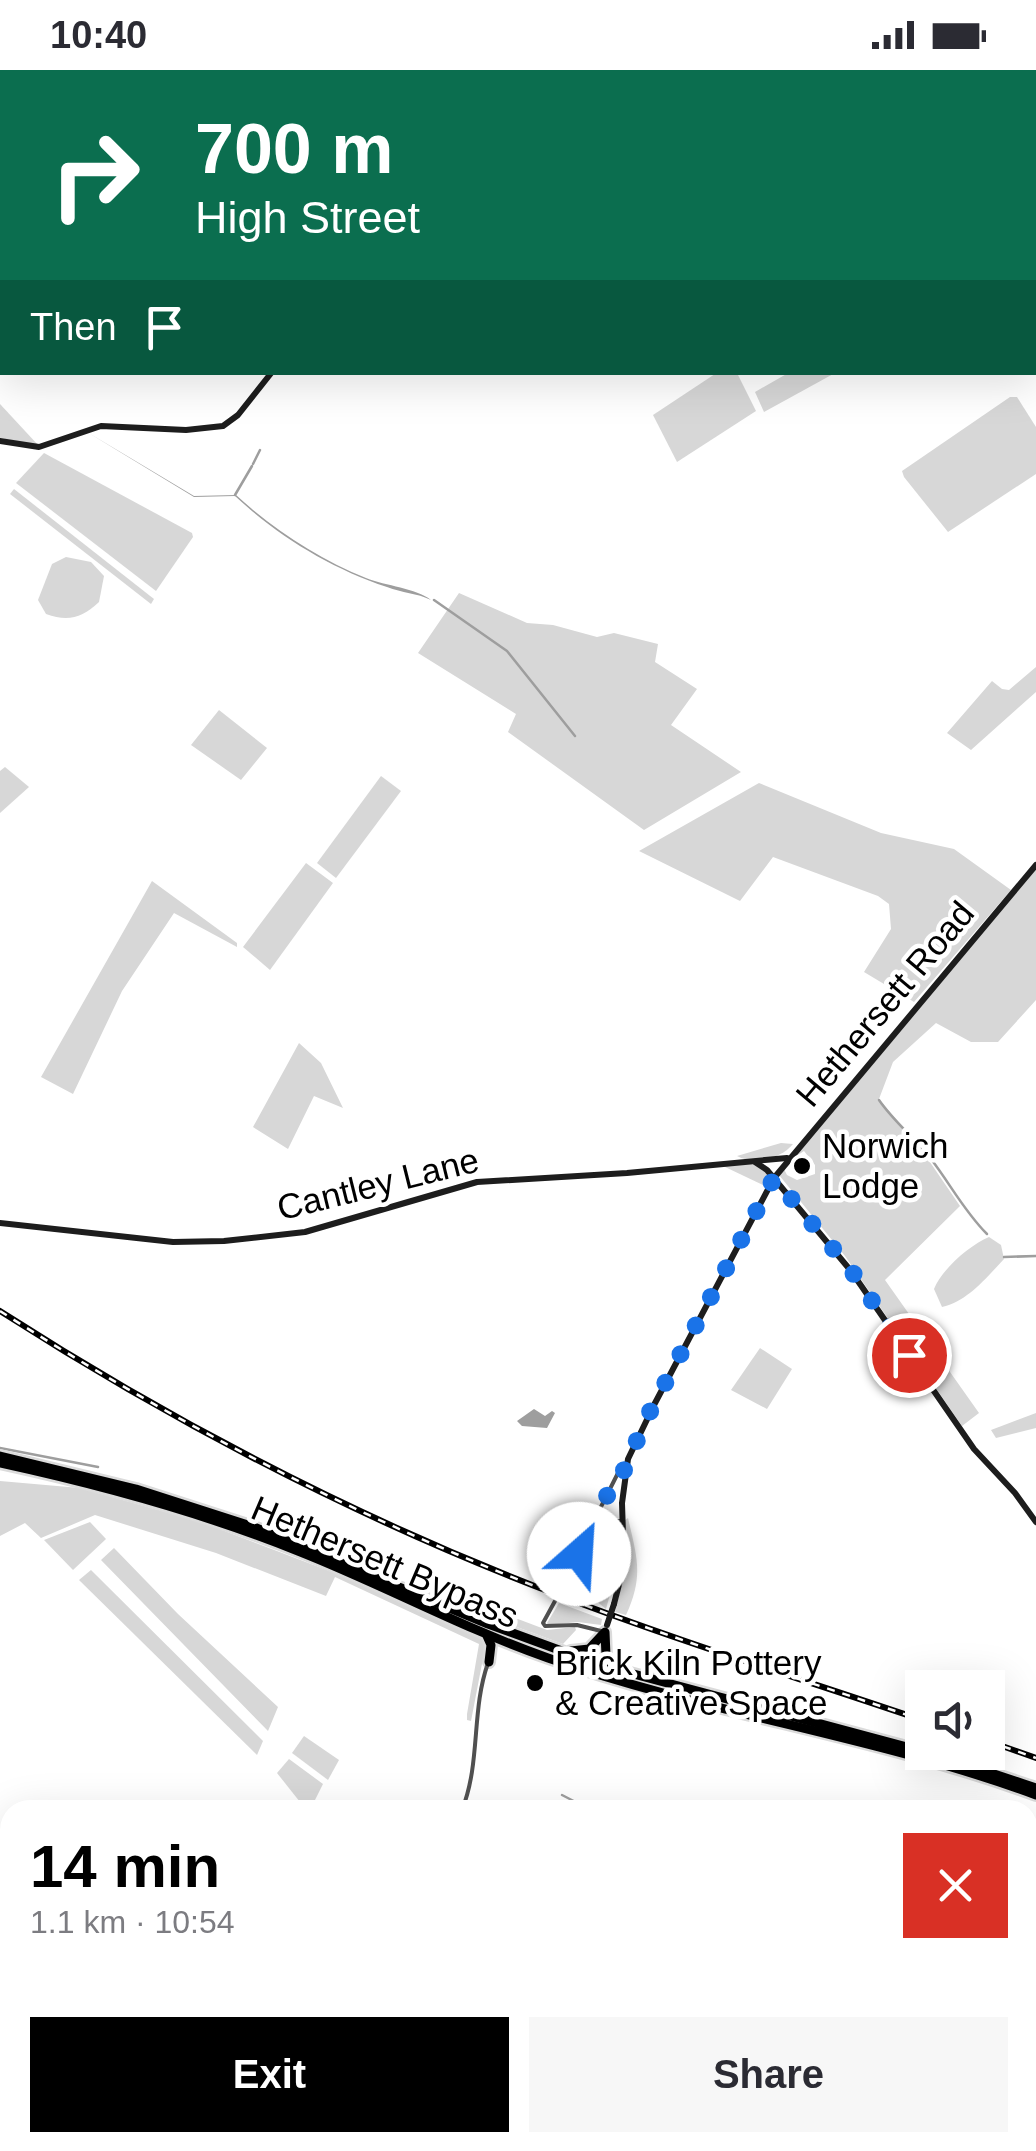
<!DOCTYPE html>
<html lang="en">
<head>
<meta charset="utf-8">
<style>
	body { margin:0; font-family:Helvetica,sans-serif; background:#f7f7f7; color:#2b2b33; height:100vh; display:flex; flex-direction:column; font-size:38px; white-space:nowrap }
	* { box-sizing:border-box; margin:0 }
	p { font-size:32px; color:#7c7c81 }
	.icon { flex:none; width:55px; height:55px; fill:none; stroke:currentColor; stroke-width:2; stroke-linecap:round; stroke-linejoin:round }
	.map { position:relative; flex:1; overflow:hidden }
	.panel { position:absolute; left:0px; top:1730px; width:1038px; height:352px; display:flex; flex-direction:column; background:#fff; border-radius:30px 30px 0 0; box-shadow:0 10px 40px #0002 }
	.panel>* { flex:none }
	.guide { position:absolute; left:0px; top:0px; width:1038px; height:305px; box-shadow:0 10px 40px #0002; background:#0b6e4f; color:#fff; overflow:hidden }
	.buttons { position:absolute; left:905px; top:1600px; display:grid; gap:20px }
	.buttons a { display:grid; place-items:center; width:100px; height:100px; border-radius:0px; background:#fff; box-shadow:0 10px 40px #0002; font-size:50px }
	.pin { position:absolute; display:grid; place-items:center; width:85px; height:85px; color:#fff; margin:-42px; border:5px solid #fff; border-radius:50%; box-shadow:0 2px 10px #0007 }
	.me { position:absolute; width:110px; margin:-55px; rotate:26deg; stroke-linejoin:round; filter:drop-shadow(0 0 8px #0008) }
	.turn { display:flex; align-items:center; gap:35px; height:210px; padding:0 30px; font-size:45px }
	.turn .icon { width:130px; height:130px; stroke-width:2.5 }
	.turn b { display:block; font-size:70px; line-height:85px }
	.then { display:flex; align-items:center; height:95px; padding:0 30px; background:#0003; gap:20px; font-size:38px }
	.round { display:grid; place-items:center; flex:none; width:105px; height:105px; border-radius:0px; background:#f7f7f7 }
	.headline { display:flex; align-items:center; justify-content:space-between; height:170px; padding:0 30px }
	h1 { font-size:60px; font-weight:700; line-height:75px; color:#000 }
	.action { display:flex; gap:20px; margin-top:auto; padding:20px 30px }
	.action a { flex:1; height:115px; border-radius:0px; background:#000; color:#fff; font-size:40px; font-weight:700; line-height:115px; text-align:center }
	.action a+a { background:#f7f7f7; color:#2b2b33 }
	.status { display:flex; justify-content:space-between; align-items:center; height:70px; padding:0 50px; background:#fff; direction:ltr }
	.status svg { height:28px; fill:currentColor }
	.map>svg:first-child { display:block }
	.green { fill:#d7d7d7 }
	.water { fill:#9e9e9e }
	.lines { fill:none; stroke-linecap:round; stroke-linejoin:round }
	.stream { stroke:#9e9e9e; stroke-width:2.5 }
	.highway-casing { stroke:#dbdbdb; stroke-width:14 }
	.street { stroke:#505050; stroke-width:4 }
	.secondary { stroke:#1d1d1d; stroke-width:6 }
	.highway { stroke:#000; stroke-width:9 }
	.rail-casing { stroke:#000; stroke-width:6 }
	.rail { stroke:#fff; stroke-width:2.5; stroke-dasharray:8; stroke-linecap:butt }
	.secondary-bridge { stroke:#1d1d1d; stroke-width:6 }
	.route { stroke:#1a73e8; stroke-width:18; stroke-dasharray:0 32.4 }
	.poi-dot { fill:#000; stroke:#fff; stroke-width:4 }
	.labels { text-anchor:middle; stroke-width:9; stroke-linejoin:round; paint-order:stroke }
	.street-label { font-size:35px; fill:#000; stroke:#fff }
	.poi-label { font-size:35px; fill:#000; stroke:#fff; text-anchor:start }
</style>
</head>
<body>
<div class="status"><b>10:40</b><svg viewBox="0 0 49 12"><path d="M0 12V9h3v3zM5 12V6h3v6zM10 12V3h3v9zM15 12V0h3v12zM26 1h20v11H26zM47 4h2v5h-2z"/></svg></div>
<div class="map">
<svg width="1036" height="2081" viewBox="0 0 1036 2081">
	<rect width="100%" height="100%" fill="#fff"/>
	<g class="green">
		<path d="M525,0H917L525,2Z"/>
		<path d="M718,302L737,303L756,341L677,392L653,345Z"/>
		<path d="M790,302L835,303L764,342L755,322Z"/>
		<path d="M1010,327H1017L1036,357V404L948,462L904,407L902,401Z"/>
		<path d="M0,334L38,375L0,368Z"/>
		<path d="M44,383L192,463L193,467L156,521L16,413Z"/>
		<path d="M14,419L154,529L151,534L10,424Z"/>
		<path d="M66,487L91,492L104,506L99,532C82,548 68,552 46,544L38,530L52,494Z"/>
		<path d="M459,523L527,553L553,555L597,567L614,563L658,574L655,592L697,619L671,655L741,702L644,760L508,662L516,644L418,583Z"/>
		<path d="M1036,597V622L971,680L947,663L992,611L1002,619L1009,620Z"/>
		<path d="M219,640L267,678L241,710L191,675Z"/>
		<path d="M5,697L29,717L0,743V701Z"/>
		<path d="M381,706L401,721L336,808L317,793Z"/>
		<path d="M759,713L881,763L954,779L1011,820L914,932L864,902L891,859L889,834L878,826L773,787L740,831L639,781Z"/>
		<path d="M306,793L333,813L270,900L243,877Z"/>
		<path d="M1036,799V930L998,972H971L936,953L893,992L879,1029L921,1079L960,1136L885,1210L979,1343L962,1356L845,1186L779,1105L784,1099L787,1105L797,1110L815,1104V1095L804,1081L798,1085L795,1082Z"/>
		<path d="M152,811L237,873V877L174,843L122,921L73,1024L41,1007Z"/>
		<path d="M299,973L321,993L343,1038L314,1026L288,1079L253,1057Z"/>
		<path d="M781,1073L793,1074C781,1089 754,1095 737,1086Z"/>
		<path d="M751,1094L759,1096L769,1106L765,1116L723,1096Z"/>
		<path d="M989,1167L1001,1175L1004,1189C986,1208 968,1231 942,1237L934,1219C942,1199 970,1175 989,1167Z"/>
		<path d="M760,1278L792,1299L767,1339L731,1320Z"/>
		<path d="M1036,1343V1358L996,1368L991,1360Z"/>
		<path d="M0,1411L80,1418L201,1452L353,1510L478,1567L484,1571L485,1578L471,1651L467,1650V1644L479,1574L335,1507L326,1526L216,1483L95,1445L41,1468L25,1453L0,1466Z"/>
		<path d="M628,1448C637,1487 644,1506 626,1545L615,1542L626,1496L624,1451Z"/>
		<path d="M90,1452L106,1469L73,1500L44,1470Z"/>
		<path d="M615,1466H618V1495L606,1539L595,1530Z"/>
		<path d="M114,1478L178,1544L278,1637L268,1661L101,1490Z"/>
		<path d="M91,1500L263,1671L257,1685L79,1510Z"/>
		<path d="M422,1513L547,1560L575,1557L576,1560L563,1574L506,1553L417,1515Z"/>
		<path d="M559,1533L602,1549L601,1555L578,1552L549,1555L547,1553Z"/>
		<path d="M304,1666L339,1690L328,1710L292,1683Z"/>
		<path d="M289,1689L323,1714L315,1730L300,1732L277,1703Z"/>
		<path d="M4,1924L10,1925V1980L6,1977L7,1967L0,1949V1927Z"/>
		<path d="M804,2073H919L917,2081H819Z"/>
	</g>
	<g class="water">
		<path d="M87,362L194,426L236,425C274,460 319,489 366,508C386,516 416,518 431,530C417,523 402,523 387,517C330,498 278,466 235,426L194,427Z"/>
		<path d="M534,1339L545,1346L552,1341L555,1343L547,1358L522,1356L517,1351Z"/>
	</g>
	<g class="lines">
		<g class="stream">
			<path d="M253,394L260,380"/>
			<path d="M235,425L252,396"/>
			<path d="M434,530L507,581L575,666"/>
			<path d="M879,1030C894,1052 915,1068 931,1089C951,1115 964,1141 987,1164"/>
			<path d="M1004,1187L1036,1186"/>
			<path d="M0,1378L98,1397"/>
			<path d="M562,1725L591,1740"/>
			<path d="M326,2072L334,2081"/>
			<path d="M390,2081L391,2072"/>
		</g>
		<defs>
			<g id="highway">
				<path d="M0,1386L136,1419L254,1457L488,1554L600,1595L922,1681"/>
				<path d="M0,1393C101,1415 201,1442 298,1481C382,1514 462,1558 548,1588C708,1644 877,1666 1036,1725"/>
				<path d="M605,1562L606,1586L621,1596"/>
				<path d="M487,1566L491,1575L489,1592"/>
				<path d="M571,1581L589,1579L603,1564"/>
				<path d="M928,1682L1036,1718"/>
			</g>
		</defs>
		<use href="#highway" class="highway-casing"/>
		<g class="street">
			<path d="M50,2L53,0"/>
			<path d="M598,1446L611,1451H623"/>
			<path d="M558,1522L619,1401L625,1399"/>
			<path d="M555,1531L543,1553L545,1556L577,1555L605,1562"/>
			<path d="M462,1740C481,1692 471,1641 488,1593"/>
			<path d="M291,2081L299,2072"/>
		</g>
		<g class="secondary">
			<path d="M924,2L929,0"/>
			<path d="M0,371L39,377L101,356L186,360L223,356L238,345L272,302"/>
			<path d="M755,1092L767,1100L851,1201L974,1379L1015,1423L1036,1452"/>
			<path d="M0,1153L173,1172L224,1171L305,1162L477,1112L627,1103L787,1088"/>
			<path d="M614,1534L624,1495L622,1433L628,1389L654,1335L774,1108L1036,795"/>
			<path d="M0,1981L10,1988"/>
			<path d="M115,2072L124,2081"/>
		</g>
		<use href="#highway" class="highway"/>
		<defs>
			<g id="rail">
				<path d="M0,1241C176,1354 363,1451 558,1525C678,1571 801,1609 922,1650"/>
				<path d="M988,1671L1036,1688"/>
			</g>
		</defs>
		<use href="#rail" class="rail-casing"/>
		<use href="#rail" class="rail"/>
		<path class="secondary-bridge" d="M607,1555L614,1534"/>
	</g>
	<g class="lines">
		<path class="route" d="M579,1484L619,1401L625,1400L644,1353L774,1108L851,1200L909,1285"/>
	</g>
	<g class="poi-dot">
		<circle cx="802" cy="1096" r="10"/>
		<circle cx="535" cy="1613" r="10"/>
	</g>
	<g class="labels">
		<g class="street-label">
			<text transform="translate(885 934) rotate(-50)" y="12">Hethersett Road</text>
			<text transform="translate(378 1114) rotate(-14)" y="12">Cantley Lane</text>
			<text transform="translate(385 1492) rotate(23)" y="12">Hethersett Bypass</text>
		</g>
		<g class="poi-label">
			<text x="822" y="1088">Norwich<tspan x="822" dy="40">Lodge</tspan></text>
			<text x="555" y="1605">Brick Kiln Pottery<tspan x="555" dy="40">&amp; Creative Space</tspan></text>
		</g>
	</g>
</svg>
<div class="buttons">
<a><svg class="icon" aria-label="sound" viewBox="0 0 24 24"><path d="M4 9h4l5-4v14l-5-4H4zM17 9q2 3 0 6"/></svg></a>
</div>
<div class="pin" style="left:909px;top:1285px;background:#d93025"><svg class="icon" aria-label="arrive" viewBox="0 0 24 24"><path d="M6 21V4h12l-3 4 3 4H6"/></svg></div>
<svg class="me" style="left:579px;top:1484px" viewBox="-20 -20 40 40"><circle r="19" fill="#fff"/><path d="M0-13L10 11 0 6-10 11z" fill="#1a73e8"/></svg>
<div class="guide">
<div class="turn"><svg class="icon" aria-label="right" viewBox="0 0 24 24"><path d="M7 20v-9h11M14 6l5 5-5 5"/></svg><div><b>700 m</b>High Street</div></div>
<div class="then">Then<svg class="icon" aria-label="arrive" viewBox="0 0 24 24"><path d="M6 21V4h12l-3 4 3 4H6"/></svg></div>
</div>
<section class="panel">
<div class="headline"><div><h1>14 min</h1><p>1.1 km · 10:54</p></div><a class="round" style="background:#d93025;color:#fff"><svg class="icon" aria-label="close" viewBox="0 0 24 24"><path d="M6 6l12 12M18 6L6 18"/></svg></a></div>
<div class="action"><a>Exit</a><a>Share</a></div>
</section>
</div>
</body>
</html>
